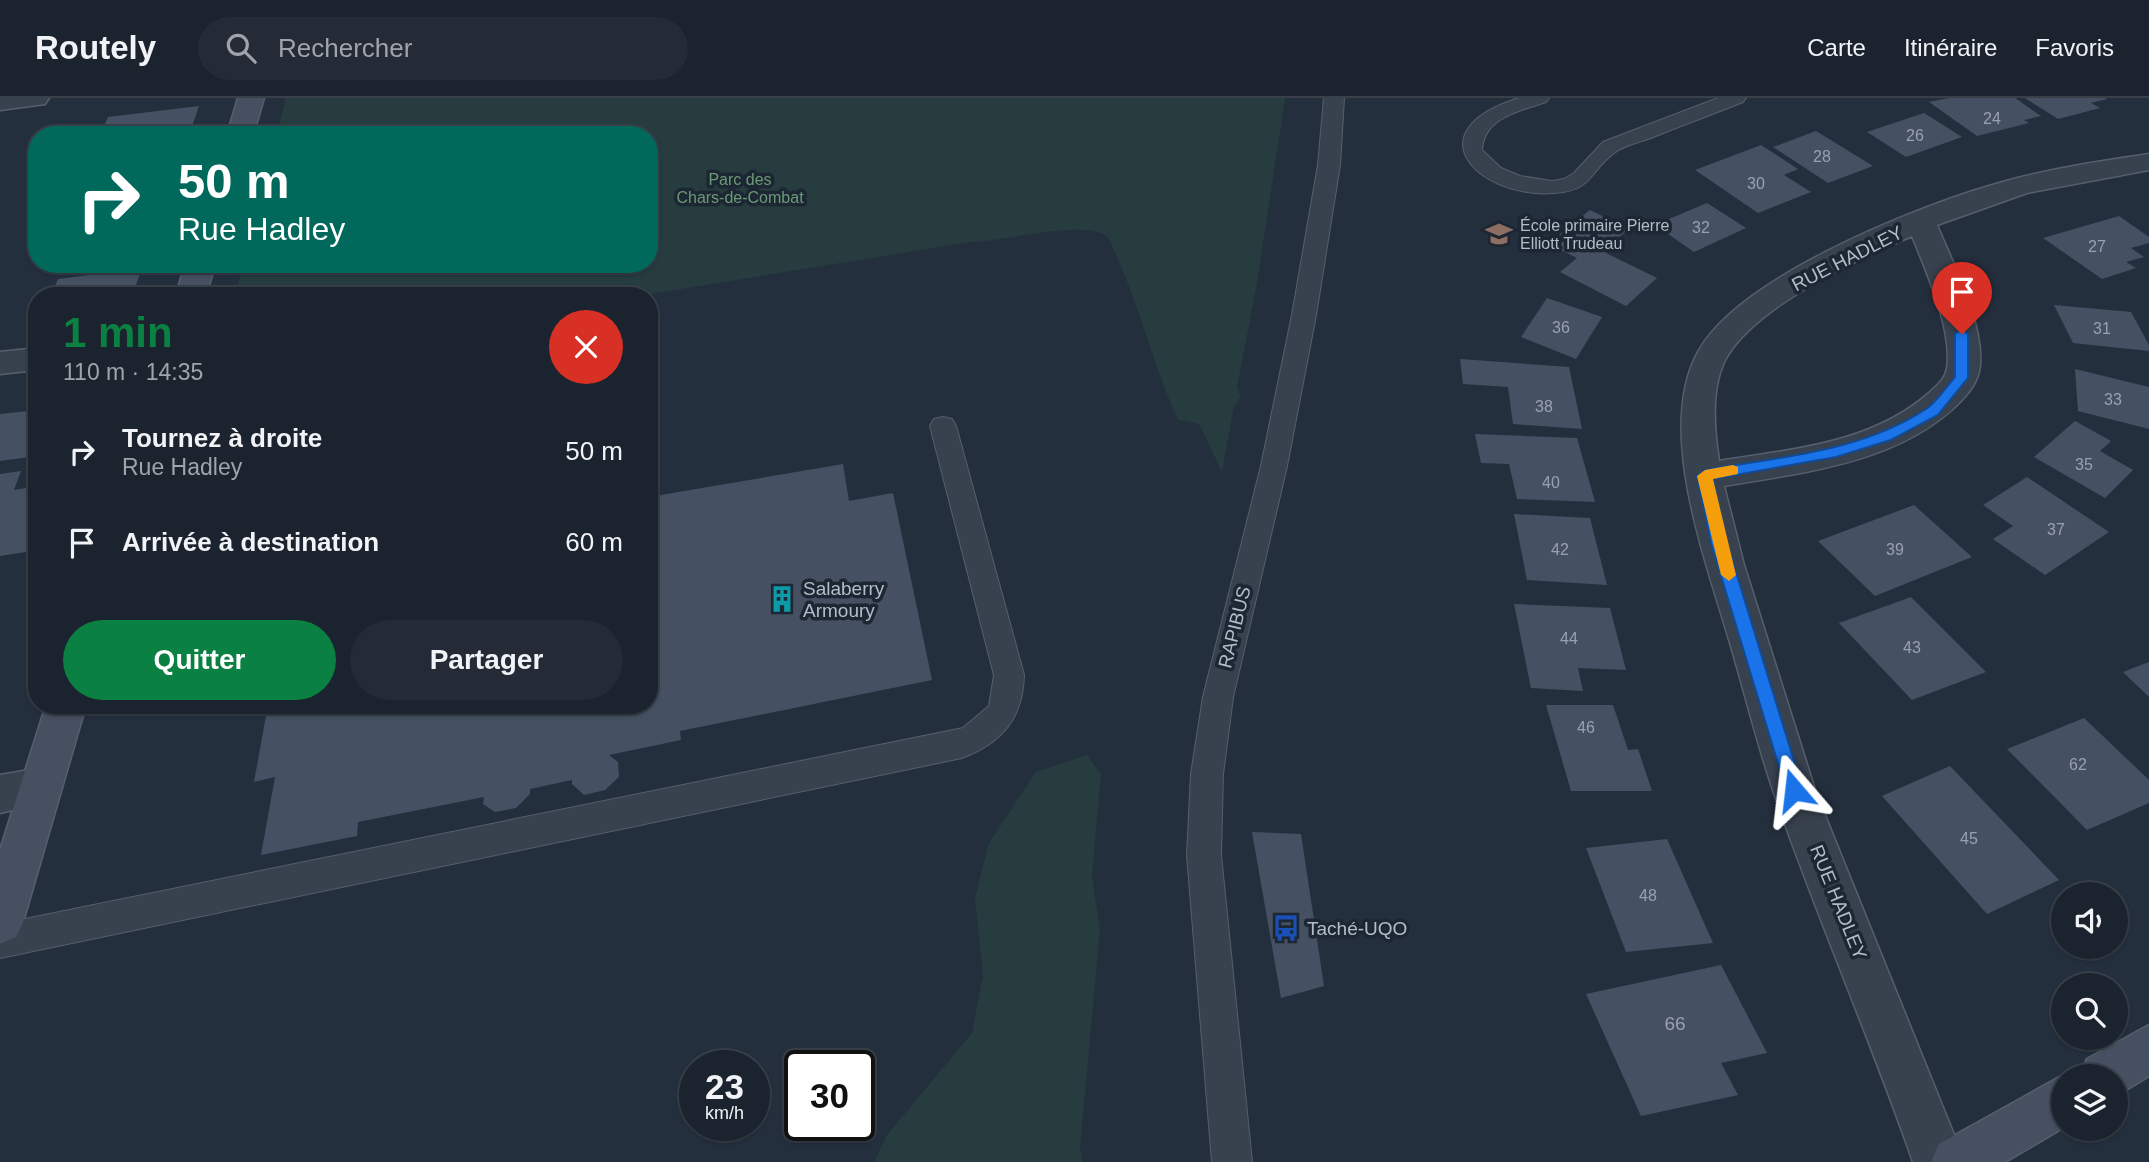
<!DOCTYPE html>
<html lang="fr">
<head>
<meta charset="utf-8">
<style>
	body { margin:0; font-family:Helvetica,sans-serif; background:#242b36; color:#f1f3f6; height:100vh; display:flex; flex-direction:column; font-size:26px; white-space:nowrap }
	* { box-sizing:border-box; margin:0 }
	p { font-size:23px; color:#a0a4aa }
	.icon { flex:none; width:38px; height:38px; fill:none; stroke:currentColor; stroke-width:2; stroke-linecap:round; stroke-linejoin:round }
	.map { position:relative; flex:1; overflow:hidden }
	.sheet { position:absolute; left:28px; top:189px; width:630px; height:427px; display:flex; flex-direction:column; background:#1b232e; border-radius:28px; box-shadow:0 2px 5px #0004,0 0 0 2px #39404a }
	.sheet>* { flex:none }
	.banner { position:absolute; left:28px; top:28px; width:630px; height:147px; border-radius:28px; box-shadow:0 2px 5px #0004,0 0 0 2px #39404a; background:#00695c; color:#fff; overflow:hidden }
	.fabs { position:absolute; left:2051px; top:784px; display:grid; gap:14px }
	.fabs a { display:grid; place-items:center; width:77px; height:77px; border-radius:50%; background:#1b232e; box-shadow:0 2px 5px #0004,0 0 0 2px #39404a; font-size:35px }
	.speed { position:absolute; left:679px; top:952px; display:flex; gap:14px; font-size:35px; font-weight:700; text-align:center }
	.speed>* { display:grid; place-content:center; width:91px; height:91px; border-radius:50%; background:#1b232e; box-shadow:0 2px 5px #0004,0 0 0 2px #39404a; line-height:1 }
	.speed small { font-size:18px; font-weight:400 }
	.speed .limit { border:4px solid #111; border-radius:10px; background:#fff; color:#111 }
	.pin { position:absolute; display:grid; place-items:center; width:60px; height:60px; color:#fff; margin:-72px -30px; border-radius:50% 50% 50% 0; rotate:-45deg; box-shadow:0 0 7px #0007 }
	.pin .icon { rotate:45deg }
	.me { position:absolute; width:77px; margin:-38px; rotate:343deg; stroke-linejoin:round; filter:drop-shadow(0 0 5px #0008) }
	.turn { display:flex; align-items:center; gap:24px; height:147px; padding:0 35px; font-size:32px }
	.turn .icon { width:91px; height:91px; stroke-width:2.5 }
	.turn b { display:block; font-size:49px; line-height:60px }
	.round { display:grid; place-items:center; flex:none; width:74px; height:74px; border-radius:37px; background:#242b36 }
	.summary { display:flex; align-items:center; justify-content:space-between; height:119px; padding:0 35px }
	h1 { font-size:42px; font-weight:700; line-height:52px; color:#0b8043 }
	.primary-button { display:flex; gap:14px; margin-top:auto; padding:14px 35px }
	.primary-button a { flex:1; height:80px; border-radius:42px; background:#0b8043; color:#fff; font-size:28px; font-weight:700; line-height:80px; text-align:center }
	.primary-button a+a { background:#242b36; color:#f1f3f6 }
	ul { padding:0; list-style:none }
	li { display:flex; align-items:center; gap:21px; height:91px; padding:0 35px }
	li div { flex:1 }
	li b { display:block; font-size:26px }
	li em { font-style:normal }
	header { display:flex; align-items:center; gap:42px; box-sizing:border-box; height:98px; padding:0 35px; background:#1b232e; border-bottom:2px solid #39404a }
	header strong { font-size:33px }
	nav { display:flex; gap:38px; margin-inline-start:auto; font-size:24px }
	.search { width:490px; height:63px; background:#242b36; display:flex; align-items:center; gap:18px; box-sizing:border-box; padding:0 24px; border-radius:38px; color:#a0a4aa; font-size:26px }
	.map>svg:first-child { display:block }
	.green { fill:#263c3f }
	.building { fill:#455162 }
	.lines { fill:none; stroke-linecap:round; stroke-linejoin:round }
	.service-casing { stroke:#565f6c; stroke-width:2 }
	.minor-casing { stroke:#565f6c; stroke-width:3 }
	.tertiary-casing { stroke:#565f6c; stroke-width:3 }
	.secondary-casing { stroke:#565f6c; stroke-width:3 }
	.service { fill:#38414e; fill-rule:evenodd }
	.minor { fill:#38414e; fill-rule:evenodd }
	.tertiary { fill:#38414e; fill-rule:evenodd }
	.secondary { fill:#465061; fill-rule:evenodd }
	.route { fill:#1a73e8; stroke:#114b97; stroke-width:2 }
	.slow { fill:#f59e0b }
	.labels { text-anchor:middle; stroke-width:7; stroke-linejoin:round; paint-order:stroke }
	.number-label { font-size:16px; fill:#98a1af }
	.far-park-label { font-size:16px; fill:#6b9a76; stroke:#1d2633 }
	.far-poi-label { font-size:16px; fill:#b4bcc9; stroke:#1d2633; text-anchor:start }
	.street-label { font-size:19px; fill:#b4bcc9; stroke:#1d2633 }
	.poi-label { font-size:19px; fill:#b4bcc9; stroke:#1d2633; text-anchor:start }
	.near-number-label { font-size:19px; fill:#98a1af }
</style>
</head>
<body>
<header>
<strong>Routely</strong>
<div class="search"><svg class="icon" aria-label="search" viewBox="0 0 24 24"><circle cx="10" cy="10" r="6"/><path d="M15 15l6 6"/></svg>Rechercher</div>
<nav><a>Carte</a><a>Itinéraire</a><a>Favoris</a></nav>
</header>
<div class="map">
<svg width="2149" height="1064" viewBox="0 0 2149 1064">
	<rect width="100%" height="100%" fill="#242f3e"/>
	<g class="green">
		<path d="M286,0H1285L1257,185L1237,289L1241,299L1234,308L1222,374L1199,326L1178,322C1151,262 1137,198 1108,139C1086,120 1001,144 969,144L638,198H235L243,166H649V37H277Z"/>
		<path d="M1087,657L1101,676L1092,779L1100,831L1080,1049L1082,1064H874L887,1037L972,935L983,878L975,800L989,745L1036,674Z"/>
	</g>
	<g class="building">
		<path d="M1949,0H2015L2041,18L2024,22L2029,25L1977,38L1929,4Z"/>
		<path d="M2025,0H2106L2107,1L2091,5L2100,10L2058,21Z"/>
		<path d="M199,8L189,37H100L108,19Z"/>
		<path d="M1924,15L1962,39L1906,59L1867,34Z"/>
		<path d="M1816,33L1873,68L1828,85L1773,49Z"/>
		<path d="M1761,47L1798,71L1784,77L1811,94L1758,115L1695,72Z"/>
		<path d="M1707,105L1746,130L1694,154L1655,127Z"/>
		<path d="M1590,112L1629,131L1602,153L1657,180L1626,208L1560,174L1577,160L1548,146Z"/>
		<path d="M2119,118L2149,139V145L2131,150L2144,159L2126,164L2136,170L2102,181L2043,140Z"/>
		<path d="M142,170L132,198H51L58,181Z"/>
		<path d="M1547,200L1602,219L1576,261L1521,239Z"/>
		<path d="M2054,207L2131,214L2149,247V253L2073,245Z"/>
		<path d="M1460,261L1569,269L1582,331L1513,326L1508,289L1463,286Z"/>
		<path d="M2075,271L2149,289V331L2078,313Z"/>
		<path d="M37,312V358L0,363V316Z"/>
		<path d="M2075,323L2111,343L2100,353L2133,372L2105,400L2034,359Z"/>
		<path d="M1475,336L1577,340L1595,404L1517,401L1509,366L1481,365Z"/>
		<path d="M843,366L849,403L893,395L932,582L680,633L681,642L609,657L618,664L619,679L605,692L584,697L572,686V682L530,691V696L516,710L495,714L483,706L484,699L358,724L357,738L261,757L275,679L254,684L268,607H649V399Z"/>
		<path d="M21,373L14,392L37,388L29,413L37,412V439L32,453L0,458V376Z"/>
		<path d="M2027,379L2109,434L2045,477L1993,441L2013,428L1983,407Z"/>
		<path d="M1914,407L1972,459L1875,498L1818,443Z"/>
		<path d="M1514,416L1590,420L1607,487L1527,482Z"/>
		<path d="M1911,499L1986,574L1912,602L1839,525Z"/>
		<path d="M1514,506L1610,510L1626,572L1578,570L1583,593L1531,590Z"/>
		<path d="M2149,564V599L2123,574Z"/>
		<path d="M1546,607H1613L1628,652L1638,651L1652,693H1571Z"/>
		<path d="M2084,620L2149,682V705L2087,732L2007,651Z"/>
		<path d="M1950,668L2059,782L1987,816L1882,698Z"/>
		<path d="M1252,734L1301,736L1324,888L1281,900Z"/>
		<path d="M1667,741L1713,845L1626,854L1586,750Z"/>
		<path d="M1721,867L1767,955L1721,965L1738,997L1641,1018L1586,896Z"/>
	</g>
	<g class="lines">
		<defs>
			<g id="service">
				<path d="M1324,0H1344L1340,67L1316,217L1287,368L1233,599L1223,676L1221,757L1252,1064H1212L1187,757L1191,676L1203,599L1261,368L1292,217L1318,67Z"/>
				<path d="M1519,0H1549L1546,4C1520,13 1484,19 1482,52L1501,70L1520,78L1552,83L1564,81L1574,75L1603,44L1718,0H1746L1743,4C1713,16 1683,27 1653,39C1641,44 1624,47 1614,55C1588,75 1593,92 1555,95C1480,101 1411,34 1519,0Z"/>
				<path d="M943,319L952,321L956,328L1024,577C1023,620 1002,645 962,660L0,860V826L963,630L989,608L994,577L930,328L934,321Z"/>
			</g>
			<g id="minor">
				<path d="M2149,56V72L2027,95L1937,127C1953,166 1984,226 1980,268C1978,285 1968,296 1956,308C1894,366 1804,374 1724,388L1744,467L1816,695L1965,1064H1913C1870,940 1817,819 1774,695C1757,646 1745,595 1730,545C1707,465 1655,332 1698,254C1737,181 1911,111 1989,88C2041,72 2095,64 2149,56ZM1912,138C1926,173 1953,232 1947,270C1945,282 1937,287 1929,295C1871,346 1792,351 1719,363C1714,330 1710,286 1728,257C1759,207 1858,161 1912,138Z"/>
				<path d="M41,670L56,676L62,689L56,702L0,715V677Z"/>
			</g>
			<g id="tertiary">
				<path d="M0,0H49L45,6L0,12Z"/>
				<path d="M37,250V272L0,276V254Z"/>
			</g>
			<g id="secondary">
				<path d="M238,0H264L253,37H227Z"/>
				<path d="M185,166H215L206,198H176Z"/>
				<path d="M46,607H86L23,824L16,839L0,846V752Z"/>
				<path d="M2149,927V978L2116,998V978H2080L2087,961Z"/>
				<path d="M2063,977L2065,978L2063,1030L2005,1064H1931L1939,1046Z"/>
			</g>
		</defs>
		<use href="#service" class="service-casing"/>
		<use href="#minor" class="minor-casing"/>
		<use href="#tertiary" class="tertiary-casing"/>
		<use href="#secondary" class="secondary-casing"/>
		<use href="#service" class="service"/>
		<use href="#minor" class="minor"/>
		<use href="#tertiary" class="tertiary"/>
		<use href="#secondary" class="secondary"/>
	</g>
	<path class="route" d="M1962,231L1968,236V280L1938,317L1891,342L1836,359L1713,381L1727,445L1803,692L1794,700L1786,692L1711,445L1697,378L1705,372C1779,359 1861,354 1926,311C1937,304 1946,289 1955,279V236Z"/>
	<path class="slow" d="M1733,367L1738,369V376L1713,381L1736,477L1729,483L1721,477L1697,378L1705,372Z"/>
	<defs>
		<symbol id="school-bare" viewBox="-9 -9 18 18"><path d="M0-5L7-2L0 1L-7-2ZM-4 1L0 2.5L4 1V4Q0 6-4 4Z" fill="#8d6e63" stroke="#1d2633" stroke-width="2.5" paint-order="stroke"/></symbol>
		<symbol id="building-bare" viewBox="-9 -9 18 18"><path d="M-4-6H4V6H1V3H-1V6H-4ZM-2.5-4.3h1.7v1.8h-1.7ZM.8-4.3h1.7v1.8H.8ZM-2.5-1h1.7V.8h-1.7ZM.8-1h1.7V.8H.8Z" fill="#0f9aa8" stroke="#1d2633" stroke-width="2.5" paint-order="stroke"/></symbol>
		<symbol id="bus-bare" viewBox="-9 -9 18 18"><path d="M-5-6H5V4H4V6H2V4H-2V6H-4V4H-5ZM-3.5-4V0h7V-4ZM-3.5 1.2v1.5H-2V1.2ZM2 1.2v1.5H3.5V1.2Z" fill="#1a4fb4" stroke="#1d2633" stroke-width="2.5" paint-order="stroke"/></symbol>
	</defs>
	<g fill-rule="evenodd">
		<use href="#school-bare" x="1480" y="117" width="38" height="38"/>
		<use href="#building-bare" x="763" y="482" width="38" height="38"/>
		<use href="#bus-bare" x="1267" y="811" width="38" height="38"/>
	</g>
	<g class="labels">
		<g class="number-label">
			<text x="1992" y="26">24</text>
			<text x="1915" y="43">26</text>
			<text x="1822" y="64">28</text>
			<text x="1756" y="91">30</text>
			<text x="1701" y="135">32</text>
			<text x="2097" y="154">27</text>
			<text x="1561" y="235">36</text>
			<text x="2102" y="236">31</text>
			<text x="2113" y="307">33</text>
			<text x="1544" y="314">38</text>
			<text x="2084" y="372">35</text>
			<text x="1551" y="390">40</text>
			<text x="2056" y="437">37</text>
			<text x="1560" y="457">42</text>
			<text x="1895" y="457">39</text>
			<text x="1569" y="546">44</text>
			<text x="1912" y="555">43</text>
			<text x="1586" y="635">46</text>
			<text x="2078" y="672">62</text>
			<text x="1969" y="746">45</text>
			<text x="1648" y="803">48</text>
		</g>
		<g class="far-park-label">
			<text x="740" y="87">Parc des<tspan x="740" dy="18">Chars-de-Combat</tspan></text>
		</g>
		<g class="far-poi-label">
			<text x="1520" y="133">École primaire Pierre<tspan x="1520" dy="18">Elliott Trudeau</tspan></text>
		</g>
		<g class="street-label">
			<text transform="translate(1847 160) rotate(-27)" y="7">RUE HADLEY</text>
			<text transform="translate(1234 529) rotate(-76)" y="7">RAPIBUS</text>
			<text transform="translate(1839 804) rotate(68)" y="7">RUE HADLEY</text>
		</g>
		<g class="poi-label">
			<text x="803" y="497">Salaberry<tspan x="803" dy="22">Armoury</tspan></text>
			<text x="1307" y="837">Taché-UQO</text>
		</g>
		<g class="near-number-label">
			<text x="1675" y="932">66</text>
		</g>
	</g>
</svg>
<div class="fabs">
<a><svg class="icon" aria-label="sound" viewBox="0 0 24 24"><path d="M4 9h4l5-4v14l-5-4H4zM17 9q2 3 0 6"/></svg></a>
<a><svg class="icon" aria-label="search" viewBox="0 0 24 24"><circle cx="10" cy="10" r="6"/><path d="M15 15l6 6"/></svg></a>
<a><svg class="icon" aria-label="layers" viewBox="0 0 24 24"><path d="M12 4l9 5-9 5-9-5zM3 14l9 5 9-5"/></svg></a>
</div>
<div class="speed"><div>23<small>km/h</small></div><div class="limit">30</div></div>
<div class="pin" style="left:1962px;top:236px;background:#d93025"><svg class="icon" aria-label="arrive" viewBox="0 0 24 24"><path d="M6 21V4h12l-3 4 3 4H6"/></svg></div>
<svg class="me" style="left:1794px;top:692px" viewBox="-20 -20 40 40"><path d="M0-17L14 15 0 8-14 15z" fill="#1a73e8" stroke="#fff" stroke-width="4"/></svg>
<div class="banner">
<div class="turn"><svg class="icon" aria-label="right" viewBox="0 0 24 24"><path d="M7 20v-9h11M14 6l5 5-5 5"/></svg><div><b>50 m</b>Rue Hadley</div></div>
</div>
<section class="sheet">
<div class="summary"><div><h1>1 min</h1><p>110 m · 14:35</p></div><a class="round" style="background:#d93025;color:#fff"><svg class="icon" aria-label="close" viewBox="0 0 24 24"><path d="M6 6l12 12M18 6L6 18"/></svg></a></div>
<ul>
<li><svg class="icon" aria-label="right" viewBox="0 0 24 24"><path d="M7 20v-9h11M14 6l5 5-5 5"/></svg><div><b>Tournez à droite</b><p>Rue Hadley</p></div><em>50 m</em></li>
<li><svg class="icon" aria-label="arrive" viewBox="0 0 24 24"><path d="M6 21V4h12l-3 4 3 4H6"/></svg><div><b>Arrivée à destination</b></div><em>60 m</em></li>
</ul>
<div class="primary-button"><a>Quitter</a><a>Partager</a></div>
</section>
</div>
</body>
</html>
